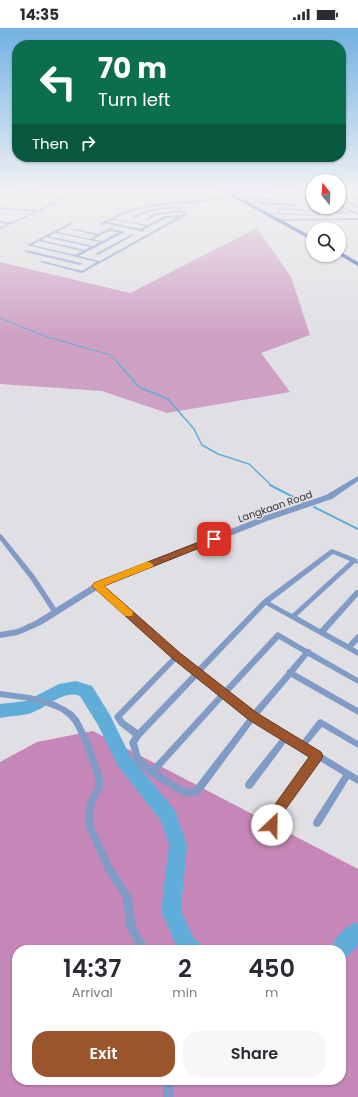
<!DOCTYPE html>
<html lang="en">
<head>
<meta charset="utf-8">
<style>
	body { margin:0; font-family:Poppins,sans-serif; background:#f7f7f7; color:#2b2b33; height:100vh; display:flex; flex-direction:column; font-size:15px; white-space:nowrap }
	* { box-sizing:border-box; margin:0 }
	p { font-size:13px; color:#7c7c81 }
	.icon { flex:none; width:22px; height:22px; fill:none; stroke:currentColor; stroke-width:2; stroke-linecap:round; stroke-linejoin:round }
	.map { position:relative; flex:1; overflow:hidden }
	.side { position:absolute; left:12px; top:917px; width:334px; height:140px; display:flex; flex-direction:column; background:#fff; border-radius:16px; box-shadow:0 1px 3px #0004 }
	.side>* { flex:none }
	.hud { position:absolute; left:12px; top:12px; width:334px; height:122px; border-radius:16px; box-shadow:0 1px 3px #0004; background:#0b6e4f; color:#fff; overflow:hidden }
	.needle { width:26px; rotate:342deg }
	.tools { position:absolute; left:306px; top:146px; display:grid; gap:8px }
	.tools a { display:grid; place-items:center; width:40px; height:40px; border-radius:50%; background:#fff; box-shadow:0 1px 3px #0004; font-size:20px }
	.pin { position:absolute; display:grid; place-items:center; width:34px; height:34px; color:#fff; margin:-17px; border-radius:8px; box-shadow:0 2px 6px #0006 }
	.me { position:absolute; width:44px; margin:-22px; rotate:24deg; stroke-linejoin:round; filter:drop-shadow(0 0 3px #0008) }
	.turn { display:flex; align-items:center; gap:14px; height:84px; padding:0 20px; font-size:18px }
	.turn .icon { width:52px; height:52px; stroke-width:2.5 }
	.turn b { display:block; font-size:28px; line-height:34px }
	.then { display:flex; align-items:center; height:38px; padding:0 20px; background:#0003; gap:8px; font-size:15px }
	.eta { display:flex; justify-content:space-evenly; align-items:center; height:68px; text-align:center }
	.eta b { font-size:24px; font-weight:600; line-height:28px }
	.action { display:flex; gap:8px; margin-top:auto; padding:8px 20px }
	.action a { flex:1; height:46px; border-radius:16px; background:#9b552c; color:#fff; font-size:16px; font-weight:600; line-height:46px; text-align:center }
	.action a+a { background:#f7f7f7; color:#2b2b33 }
	.status { display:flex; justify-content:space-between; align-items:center; height:28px; padding:0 20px; background:#fff; direction:ltr }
	.status svg { height:11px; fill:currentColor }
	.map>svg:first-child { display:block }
	.green { fill:#cea0c3 }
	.forest { fill:#c587b7; fill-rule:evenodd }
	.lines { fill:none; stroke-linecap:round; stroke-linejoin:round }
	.stream-far2 { stroke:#61add9; stroke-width:1 }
	.stream-far1 { stroke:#61add9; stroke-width:1.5 }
	.stream { stroke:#61add9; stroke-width:2 }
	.river { fill:#61add9; fill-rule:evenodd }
	.minor { fill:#819bc7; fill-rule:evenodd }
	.tertiary { fill:#819bc7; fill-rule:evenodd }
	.primary { fill:#305cab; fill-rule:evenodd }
	.route { fill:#9b552c; stroke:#65371d }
	.slow { fill:#f59e0b }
	.labels { text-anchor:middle; stroke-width:3; stroke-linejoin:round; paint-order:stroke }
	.street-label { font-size:10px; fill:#373739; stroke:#e0e0e4 }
</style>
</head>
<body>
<div class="status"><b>14:35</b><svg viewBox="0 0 49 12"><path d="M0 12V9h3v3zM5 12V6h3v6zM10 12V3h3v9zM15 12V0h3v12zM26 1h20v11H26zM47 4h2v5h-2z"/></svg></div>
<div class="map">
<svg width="358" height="1069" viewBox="0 0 358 1069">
	<rect width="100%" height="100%" fill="#e0e0e4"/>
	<path class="green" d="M257,200L291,249L310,307L261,325L290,364L167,385L102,363L0,356V234L130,265Z"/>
	<path class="forest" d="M93,703L358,841V1069H0V734L37,714ZM17,922H341V1052H17Z"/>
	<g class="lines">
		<path class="stream-far2" d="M0,290L47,309L111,327L118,335"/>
		<path class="stream-far1" d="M117,334L139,359L168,371L194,401L202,417L218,426L249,436L272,458"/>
		<g class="stream">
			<path d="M270,457L303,474"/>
			<path d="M314,479L358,501"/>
		</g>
		<g class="river">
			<path d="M76,653L92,658L110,687L130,728L175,782L187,817L181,882L194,911L200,915L203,922H178L161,883L169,817L161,793L118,738L98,697L80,668C63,661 45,682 28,686C19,688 9,688 0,690V676L26,673L59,656Z"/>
			<path d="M355,895H358V917L347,929L341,932V922H330C334,911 344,899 355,895Z"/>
		</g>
		<g class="minor">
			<path d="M27,162H32L65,170L78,164L80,165L0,201V199L8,196L0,195V193L11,194L35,184L0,181V179L38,182L63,171L29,164L0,170V168Z"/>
			<path d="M222,162L272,163L273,164L272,165L223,164Z"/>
			<path d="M345,162H356L340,165L358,171V173L339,166V163Z"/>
			<path d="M313,164V166L300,167L313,173V175L295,166Z"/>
			<path d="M242,168L277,171L278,172L277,173L241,170Z"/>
			<path d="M236,169L237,171L155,178L132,183L115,191L148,197L164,188L181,187L183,186L180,184L157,187L146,193L144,192L155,185L179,182L175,180L151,183L134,190L132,189L150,181L176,178L187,187L82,245L40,234L42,233L82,243L97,234L27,217L72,194L73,196L57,204L90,211L96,207L73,202L74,201L98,206L112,199L113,200L111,201L123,203V205L79,228L100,233L178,189L166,190L143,202L145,203L144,204L108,196L100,197V195L105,193L130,181L159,175ZM113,192L146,198L140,201L108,194ZM109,203L118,204L102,213L93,211ZM55,205L99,214L93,218L49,208ZM47,209L90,219L85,222L41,212ZM39,213L82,223L75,227L32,217Z"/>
			<path d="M339,170L358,178V180L339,172Z"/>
			<path d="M244,173L297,176L298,177L297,178L243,175Z"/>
			<path d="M339,177L358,185V187L353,185L338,186L323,179H326L338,184L349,183L339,179Z"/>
			<path d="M280,179L310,182L319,184L320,188L318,189L317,186L310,184L281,181L279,185L315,187L314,188L264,186L263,185L264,184L277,185L279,180Z"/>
			<path d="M358,190V192L277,193L276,192L277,191Z"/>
			<path d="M132,206L134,207L98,227L95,226Z"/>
			<path d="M26,222L81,235L82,236L80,237L25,224L24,223Z"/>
			<path d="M0,506L2,507L35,548L58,583L59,585L58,587H54L31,552L0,512Z"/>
			<path d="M332,521L357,531L358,536L355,535L297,588L320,601L356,562H358V568L326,604L348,616L356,607L358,606V614L353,619L358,622V628L266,577L202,644L224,661L276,605L278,604L307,621H310L311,623L358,650V656L308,628L295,644L358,680V687L291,649L258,688L301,714L318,692L321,691L358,713V720L322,699L307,717L358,748V756L349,751L320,798L317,799L314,798L313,795L314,792L343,747L318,732L278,788L275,793L279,806L273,816L270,817L267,816L266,813L270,805C267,793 266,793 272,782L312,729L287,713L252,760L249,761L246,760L245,757L246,754L281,710L254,693L200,766L191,769L181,767L149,747L135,734L134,731L129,714L133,708L119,697L114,689L115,687L173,628L94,558L95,556H99L179,626L197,640L263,572L330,522ZM333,526L350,533L292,586L270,574ZM279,611L303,625L289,641L287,642L286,645L252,684L229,665ZM177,632L193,645L138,702L125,693L122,689ZM198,649L219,666L152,739L141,729L137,715L141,709ZM224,670L248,690L194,760C184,763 167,749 158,743Z"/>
			<path d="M0,663L30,667L55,674L65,679L73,684L79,691L90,713L103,750V759L95,775L93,786L94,799L111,836L130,866L132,869L136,899L149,922H139L128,903L126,900L123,870L105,842L86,799L85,786L87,774L95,759V750L85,721L77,702L73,695L68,689L60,683L50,679L30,673L0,669Z"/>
			<path d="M164,1052H174L173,1069H163Z"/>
		</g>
		<path class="tertiary" d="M358,448V453L332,471L267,493L100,560L41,597L18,607L0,610V604L17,601L35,593L94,556L261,489L326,467Z"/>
		<g class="primary">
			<path d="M226,162L313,209V213L220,162Z"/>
			<path d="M339,223L358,234V238L339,227Z"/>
		</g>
	</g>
	<linearGradient id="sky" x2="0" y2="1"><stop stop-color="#72b1e2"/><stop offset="0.52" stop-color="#f1f1f3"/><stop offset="1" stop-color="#f1f1f3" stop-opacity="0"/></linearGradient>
	<rect width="358" height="312" fill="url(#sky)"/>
	<path class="route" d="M214,508L217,509V513L104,558L180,625L257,685L321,724L323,728L321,732L280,789L276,801L272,803L267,801L265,793L266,789L309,729L249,692L173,631L92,558L94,555Z"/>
	<path class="slow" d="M146,534H149L154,537L152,539L104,558L132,583L133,585L132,588H125L92,558L94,555Z"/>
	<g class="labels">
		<g class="street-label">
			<text transform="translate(275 478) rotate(-19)" y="4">Langkaan Road</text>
		</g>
	</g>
</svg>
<div class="tools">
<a><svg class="needle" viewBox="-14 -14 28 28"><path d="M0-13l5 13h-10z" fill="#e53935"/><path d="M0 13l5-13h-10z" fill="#7c7c81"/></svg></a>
<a><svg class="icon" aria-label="search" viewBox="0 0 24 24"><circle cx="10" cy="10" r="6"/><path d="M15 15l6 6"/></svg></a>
</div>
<div class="pin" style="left:214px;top:511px;background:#d93025"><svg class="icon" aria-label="arrive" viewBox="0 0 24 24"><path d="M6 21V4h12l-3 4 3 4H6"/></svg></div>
<svg class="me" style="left:272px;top:797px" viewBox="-20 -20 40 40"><circle r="19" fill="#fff"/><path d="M0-13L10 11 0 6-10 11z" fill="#9b552c"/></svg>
<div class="hud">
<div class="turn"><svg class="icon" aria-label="left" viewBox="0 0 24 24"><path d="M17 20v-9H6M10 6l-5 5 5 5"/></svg><div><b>70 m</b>Turn left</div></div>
<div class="then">Then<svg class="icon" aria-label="right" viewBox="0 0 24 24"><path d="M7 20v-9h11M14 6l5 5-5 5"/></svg></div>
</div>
<section class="side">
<div class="eta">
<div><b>14:37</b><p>Arrival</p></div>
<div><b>2</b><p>min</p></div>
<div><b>450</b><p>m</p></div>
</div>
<div class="action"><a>Exit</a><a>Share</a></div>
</section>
</div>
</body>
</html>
